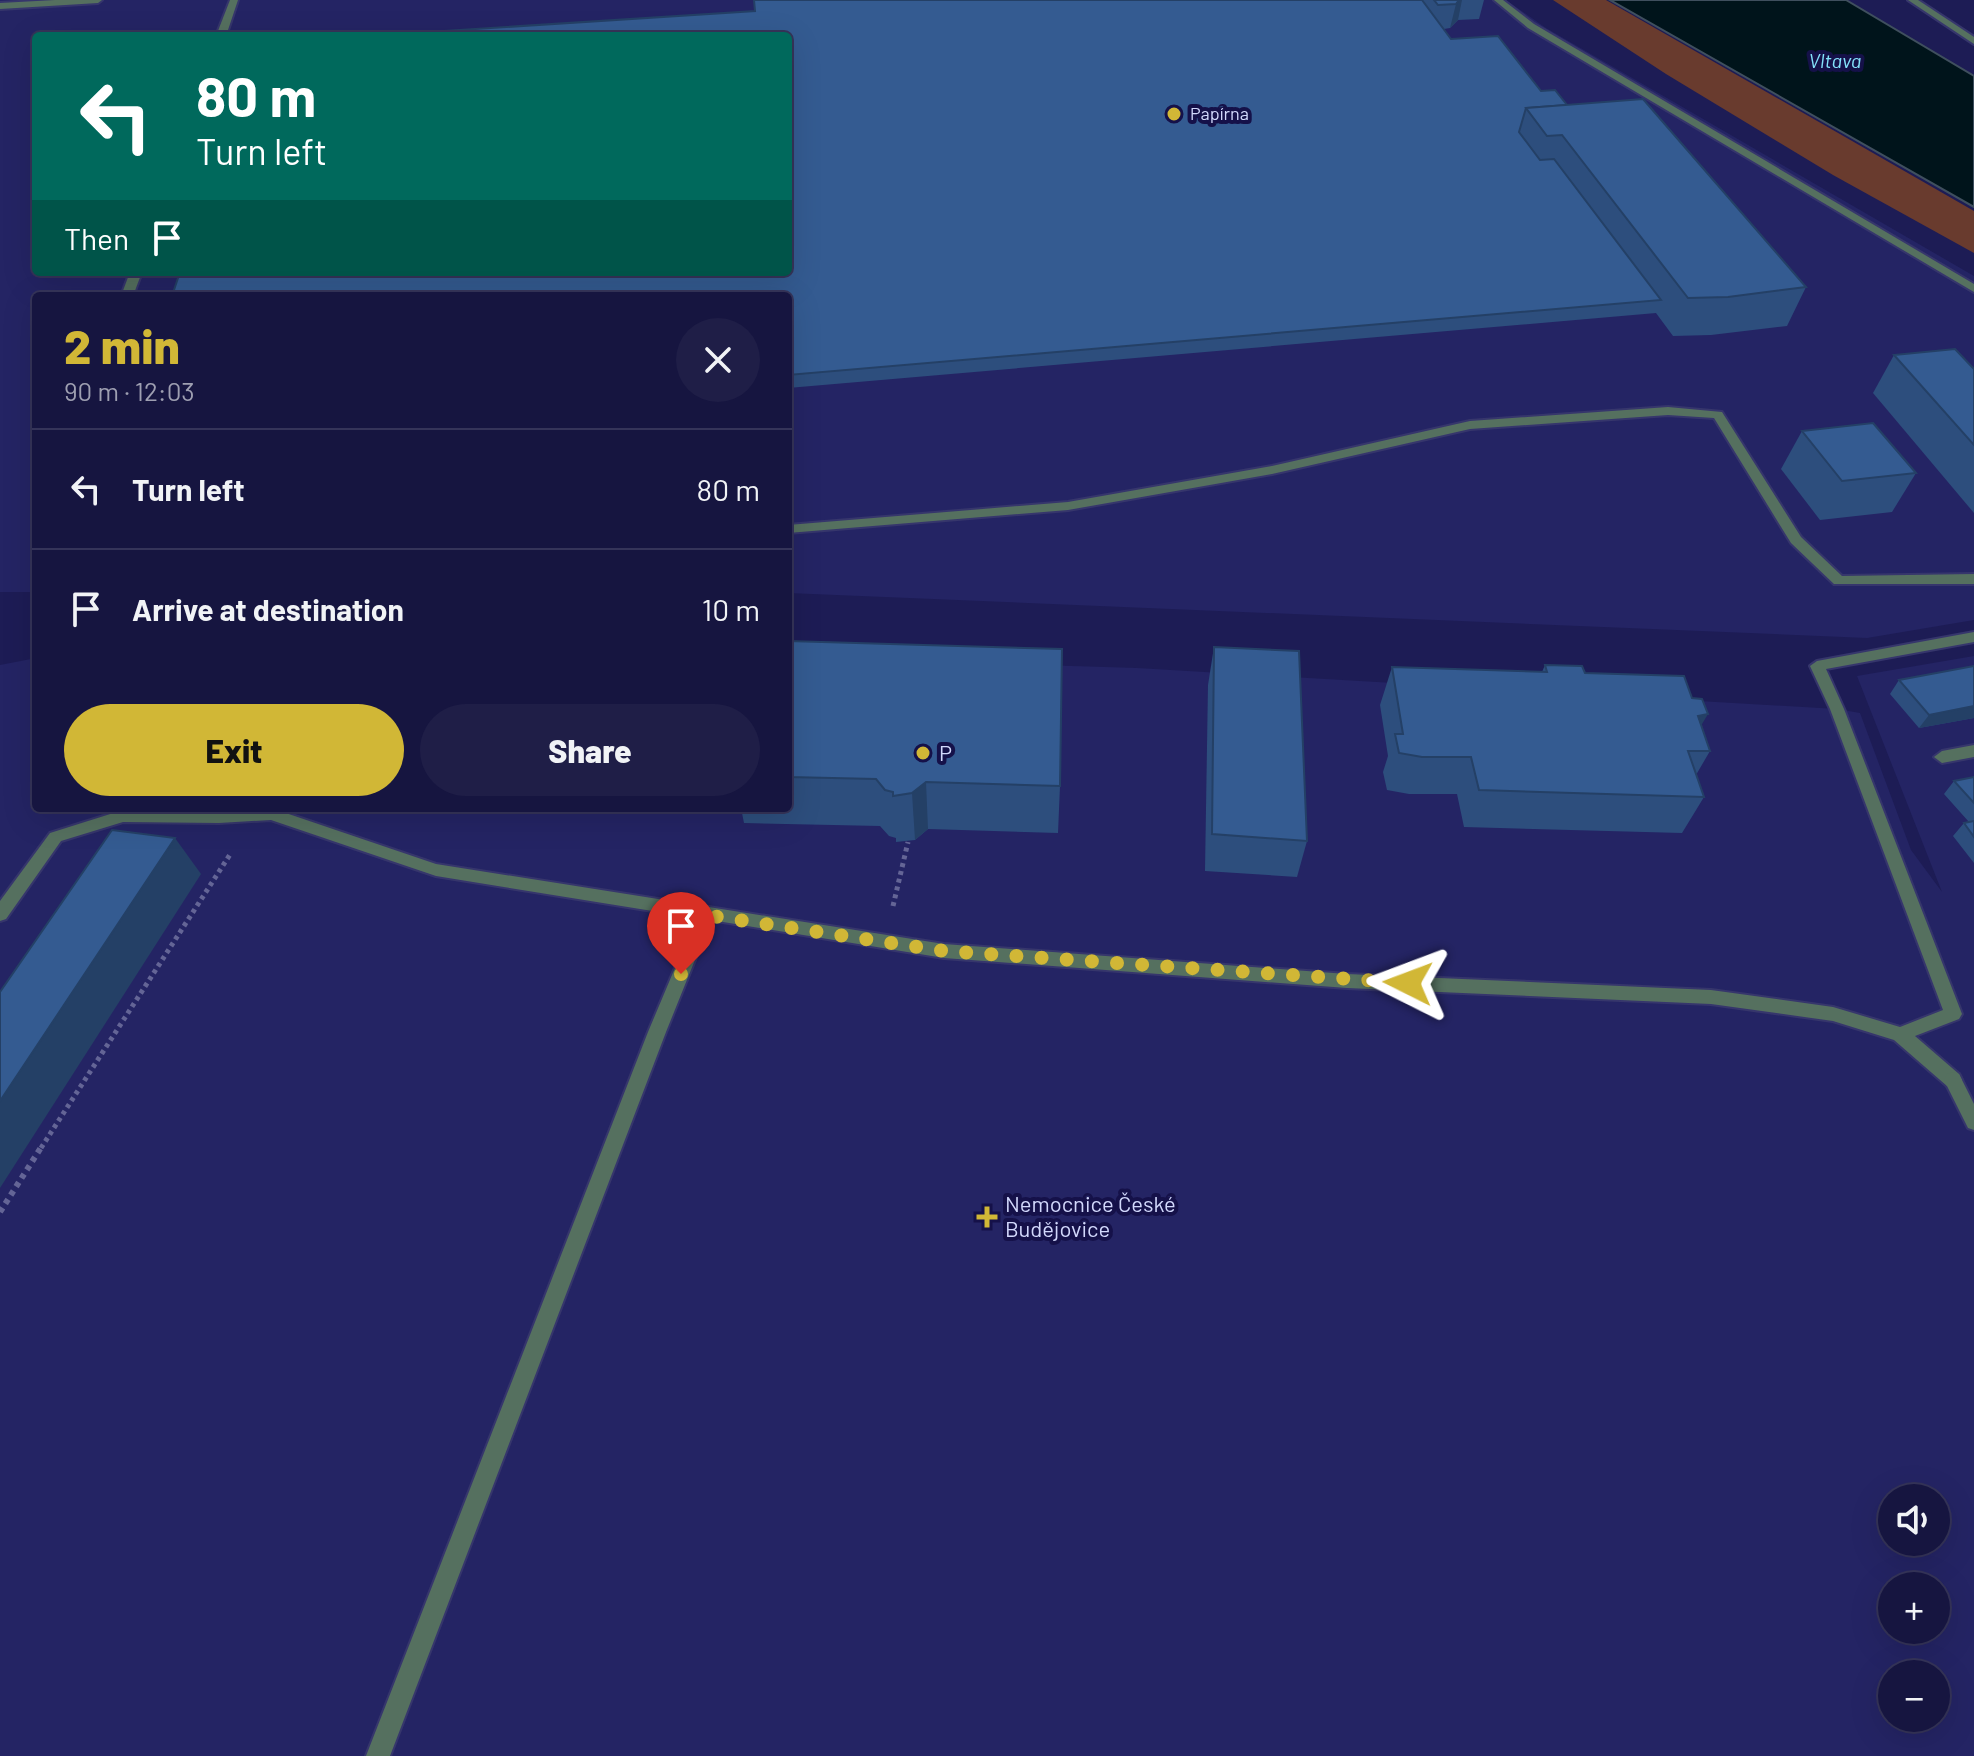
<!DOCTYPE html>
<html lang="en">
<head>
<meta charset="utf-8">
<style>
	body { margin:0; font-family:Barlow,sans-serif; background:#1f1e47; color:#f1f3f6; height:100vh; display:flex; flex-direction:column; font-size:30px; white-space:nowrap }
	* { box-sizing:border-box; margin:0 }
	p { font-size:26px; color:#9e9fb1 }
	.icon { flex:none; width:44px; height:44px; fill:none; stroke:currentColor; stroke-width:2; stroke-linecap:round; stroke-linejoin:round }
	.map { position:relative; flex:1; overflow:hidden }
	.sheet { position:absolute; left:32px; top:292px; width:760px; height:520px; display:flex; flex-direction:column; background:#161540; border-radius:8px; box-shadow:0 8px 32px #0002,0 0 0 2px #353459 }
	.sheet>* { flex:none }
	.hud { position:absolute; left:32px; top:32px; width:760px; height:244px; border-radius:8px; box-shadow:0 8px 32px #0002,0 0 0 2px #353459; background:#00695c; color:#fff; overflow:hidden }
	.tools { position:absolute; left:1878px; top:1484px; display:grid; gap:16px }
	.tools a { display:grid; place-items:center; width:72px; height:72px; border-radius:50%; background:#161540; box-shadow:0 8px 32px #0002,0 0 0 2px #353459; font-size:40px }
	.pin { position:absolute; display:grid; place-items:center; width:68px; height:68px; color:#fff; margin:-82px -34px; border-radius:50% 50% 50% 0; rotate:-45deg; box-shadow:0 0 8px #0007 }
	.pin .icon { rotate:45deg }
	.me { position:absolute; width:88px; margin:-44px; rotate:273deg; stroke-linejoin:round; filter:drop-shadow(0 0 6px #0008) }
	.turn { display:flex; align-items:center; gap:28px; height:168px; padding:0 32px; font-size:36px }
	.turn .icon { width:104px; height:104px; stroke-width:2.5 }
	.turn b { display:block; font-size:56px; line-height:68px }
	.then { display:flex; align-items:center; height:76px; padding:0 32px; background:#0003; gap:16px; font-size:30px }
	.round { display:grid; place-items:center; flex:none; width:84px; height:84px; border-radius:42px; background:#1f1e47 }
	.summary { display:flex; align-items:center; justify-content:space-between; height:136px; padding:0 32px }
	h1 { font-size:48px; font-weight:800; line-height:60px; color:#d1b736 }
	.primary-button { display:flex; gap:16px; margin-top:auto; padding:16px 32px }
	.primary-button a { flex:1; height:92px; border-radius:48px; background:#d1b736; color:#111; font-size:32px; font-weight:800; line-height:92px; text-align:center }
	.primary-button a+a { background:#1f1e47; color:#f1f3f6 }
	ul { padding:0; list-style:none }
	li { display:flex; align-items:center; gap:24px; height:120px; padding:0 32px; border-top:2px solid #353459 }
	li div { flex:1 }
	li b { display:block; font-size:30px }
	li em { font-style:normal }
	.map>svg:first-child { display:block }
	.built { fill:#242464; fill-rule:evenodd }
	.green { fill:#693b2e }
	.water { fill:#00141b; stroke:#3f4f5e; stroke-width:2 }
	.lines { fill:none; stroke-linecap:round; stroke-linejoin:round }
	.lane-casing { stroke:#36366c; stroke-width:4 }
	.street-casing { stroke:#36366c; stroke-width:4 }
	.path-far1 { stroke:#646596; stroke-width:5; stroke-dasharray:4 4; stroke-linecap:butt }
	.path { stroke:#646596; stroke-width:6; stroke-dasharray:5 5; stroke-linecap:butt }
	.lane { fill:#55705f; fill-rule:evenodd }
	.street { fill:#55705f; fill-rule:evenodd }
	.wall { fill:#2d4e7d }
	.shaded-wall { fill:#244066 }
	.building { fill:#345b91; stroke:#244066; stroke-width:2 }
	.route { stroke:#d1b736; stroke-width:14; stroke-dasharray:0 25.2 }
	.poi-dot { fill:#d1b736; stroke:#151149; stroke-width:3 }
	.labels { text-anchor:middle; stroke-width:8; stroke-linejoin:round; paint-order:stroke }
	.far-poi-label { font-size:18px; fill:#d2d8fc; stroke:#151149; text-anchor:start }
	.far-water-label { font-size:20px; font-style:italic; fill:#84e2fb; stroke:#151149 }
	.poi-label { font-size:22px; fill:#d2d8fc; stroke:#151149; text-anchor:start }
</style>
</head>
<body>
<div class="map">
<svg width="1974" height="1756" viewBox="0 0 1974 1756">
	<rect width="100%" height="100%" fill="#1d1c55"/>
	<g class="built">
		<path d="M0,0H1506L1546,28L1974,276V620L1867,638L788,593V296H36V592H0ZM36,36H788V272H36Z"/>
		<path d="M1974,656V1756H0V665L36,658V808H788V657L1137,668L1837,709L1860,713L1911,850L1942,892L1857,676ZM1892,1498H1936V1542H1892ZM1892,1586H1936V1630H1892ZM1892,1674H1936V1718H1892Z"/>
	</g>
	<path class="green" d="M1553,0H1606L1974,211V253L1833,175L1666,74Z"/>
	<path class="water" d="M1610,0H1846L1974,76V207Z"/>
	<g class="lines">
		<defs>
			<g id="lane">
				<path d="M55,0H102L98,3L0,9V3Z"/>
				<path d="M230,0H238L226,36H216Z"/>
				<path d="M1494,0H1503L1534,24L1974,284V292L1528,28Z"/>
				<path d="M1908,0H1918L1974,37V44Z"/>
				<path d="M130,272H142L133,296H121Z"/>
				<path d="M1668,407L1722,412L1801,537L1842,576L1974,574V584H1834L1791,543L1714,418L1668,415L1470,429L1272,474L1068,510L788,533V525L1068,502L1272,466L1470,421Z"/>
				<path d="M1974,632V642L1826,669L1844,709L1962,1014L1959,1019L1915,1036L1959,1074L1962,1080L1959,1086L1953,1088L1947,1086L1894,1040L1833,1021L1711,1004L1347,988L944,958L711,920L666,1032L390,1756H366L648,1032L696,918L436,876L271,820L219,823L123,822L61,841L6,919L0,921V901L50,833L123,810L219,811L271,808L436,864L944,944L1347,974L1711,990L1833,1007L1900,1027L1943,1010L1830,709L1810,666L1817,661Z"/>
				<path d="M1974,745V757L1942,763L1934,757L1942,751Z"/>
			</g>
			<path id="street" d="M1953,1072L1959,1074L1974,1104V1130L1968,1128L1944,1080L1947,1074Z"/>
		</defs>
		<use href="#lane" class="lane-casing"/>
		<use href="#street" class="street-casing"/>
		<g class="path-far1">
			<path d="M893,906L908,842"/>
			<path d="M41,1148L231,853"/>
		</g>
		<path class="path" d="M0,1212L42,1146"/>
		<use href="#lane" class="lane"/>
		<use href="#street" class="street"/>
	</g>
	<g class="wall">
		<path d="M754,0H1484L1479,19L1458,20L1450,28L1444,29L1451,39L1567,105L1806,287L1787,326L1711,335L1673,336L1656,313L788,388V272Z"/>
		<path d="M1894,355L1974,369V513L1873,393Z"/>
		<path d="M1802,431L1916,473L1892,512L1820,520L1781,469Z"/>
		<path d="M788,641L1060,786L1058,833L928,829L915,840L896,842V838L889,836L880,826L744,823L741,808H788Z"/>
		<path d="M1214,647L1307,841L1297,877L1205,871L1208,685Z"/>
		<path d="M1545,665L1585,673L1701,725L1710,751L1696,775L1704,797L1682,833L1464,827L1457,794H1409L1387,790L1383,772L1388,756L1380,705L1392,667L1542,672Z"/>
		<path d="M1974,666V718L1919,728L1890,694L1899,680Z"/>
		<path d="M1974,777V863L1953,836L1964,823L1969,822L1944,794L1954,781Z"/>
	</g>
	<g class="shaded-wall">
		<path d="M1459,0H1462L1458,20L1450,28L1456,4Z"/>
		<path d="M1974,706V718L1919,728L1929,715Z"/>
		<path d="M1708,714L1686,751L1698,716Z"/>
		<path d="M926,782L928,829L915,840L912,793Z"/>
		<path d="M175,838L201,874L0,1188V1101Z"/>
	</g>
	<g class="building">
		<path d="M754,0H1422L1451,39L1498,36L1541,91L1555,90L1567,105L1526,108L1519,132L1540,160L1554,159L1661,300L788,375V296H172L180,272H788V36H366L755,11Z"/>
		<path d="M1434,0H1459L1456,4L1438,5Z"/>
		<path d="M1643,99L1806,287L1728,297L1688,298L1562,135L1547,136L1526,108Z"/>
		<path d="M1955,349L1974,369V445L1894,355Z"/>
		<path d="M1873,423L1916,473L1842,481L1802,431Z"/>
		<path d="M788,641L1062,649L1060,786L926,782L912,793L893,796V792L885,790L876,779L788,777Z"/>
		<path d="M1214,647L1299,651L1307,841L1212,834Z"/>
		<path d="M1545,665L1582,666L1585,673L1684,676L1692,698L1702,699L1708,714L1698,716L1710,751H1688L1704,797L1479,790L1471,757H1422L1399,753L1395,734H1403L1392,667L1547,672Z"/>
		<path d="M1974,666V706L1929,715L1899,680Z"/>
		<path d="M1974,777V803L1954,781Z"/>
		<path d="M1974,821V837L1964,823Z"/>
		<path d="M112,830L175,838L0,1101V992Z"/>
	</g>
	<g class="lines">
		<path class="route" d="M681,974L705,915L944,951L1408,983"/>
	</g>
	<g class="poi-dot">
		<circle cx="1174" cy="114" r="8"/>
		<circle cx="923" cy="753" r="8"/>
		<path d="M983 1205h8v8h8v8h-8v8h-8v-8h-8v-8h8z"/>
	</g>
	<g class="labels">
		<g class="far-poi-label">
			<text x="1190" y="120">Papírna</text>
		</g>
		<g class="far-water-label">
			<text x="1835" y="68">Vltava</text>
		</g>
		<g class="poi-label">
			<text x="939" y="761">P</text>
			<text x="1005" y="1212">Nemocnice České<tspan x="1005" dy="25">Budějovice</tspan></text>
		</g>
	</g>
</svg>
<div class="tools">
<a><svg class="icon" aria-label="sound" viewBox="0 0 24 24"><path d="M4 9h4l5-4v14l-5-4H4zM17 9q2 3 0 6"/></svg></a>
<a>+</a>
<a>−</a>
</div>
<div class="pin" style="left:681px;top:974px;background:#d93025"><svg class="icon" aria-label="arrive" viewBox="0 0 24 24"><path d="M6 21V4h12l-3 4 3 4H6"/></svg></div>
<svg class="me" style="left:1408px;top:983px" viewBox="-20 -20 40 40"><path d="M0-17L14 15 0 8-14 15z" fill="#d1b736" stroke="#fff" stroke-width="4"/></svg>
<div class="hud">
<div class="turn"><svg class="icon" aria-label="left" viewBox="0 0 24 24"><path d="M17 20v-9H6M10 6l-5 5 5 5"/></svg><div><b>80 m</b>Turn left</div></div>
<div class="then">Then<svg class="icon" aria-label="arrive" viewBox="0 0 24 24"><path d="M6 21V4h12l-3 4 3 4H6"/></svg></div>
</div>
<section class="sheet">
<div class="summary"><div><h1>2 min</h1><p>90 m · 12:03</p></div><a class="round"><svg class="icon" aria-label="close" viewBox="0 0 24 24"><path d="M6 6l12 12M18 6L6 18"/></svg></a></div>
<ul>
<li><svg class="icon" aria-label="left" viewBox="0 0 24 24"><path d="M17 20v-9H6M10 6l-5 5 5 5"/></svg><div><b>Turn left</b></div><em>80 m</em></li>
<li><svg class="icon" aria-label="arrive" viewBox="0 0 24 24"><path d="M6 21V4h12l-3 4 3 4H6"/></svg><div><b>Arrive at destination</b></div><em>10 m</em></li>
</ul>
<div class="primary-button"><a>Exit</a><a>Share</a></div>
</section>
</div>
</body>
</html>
